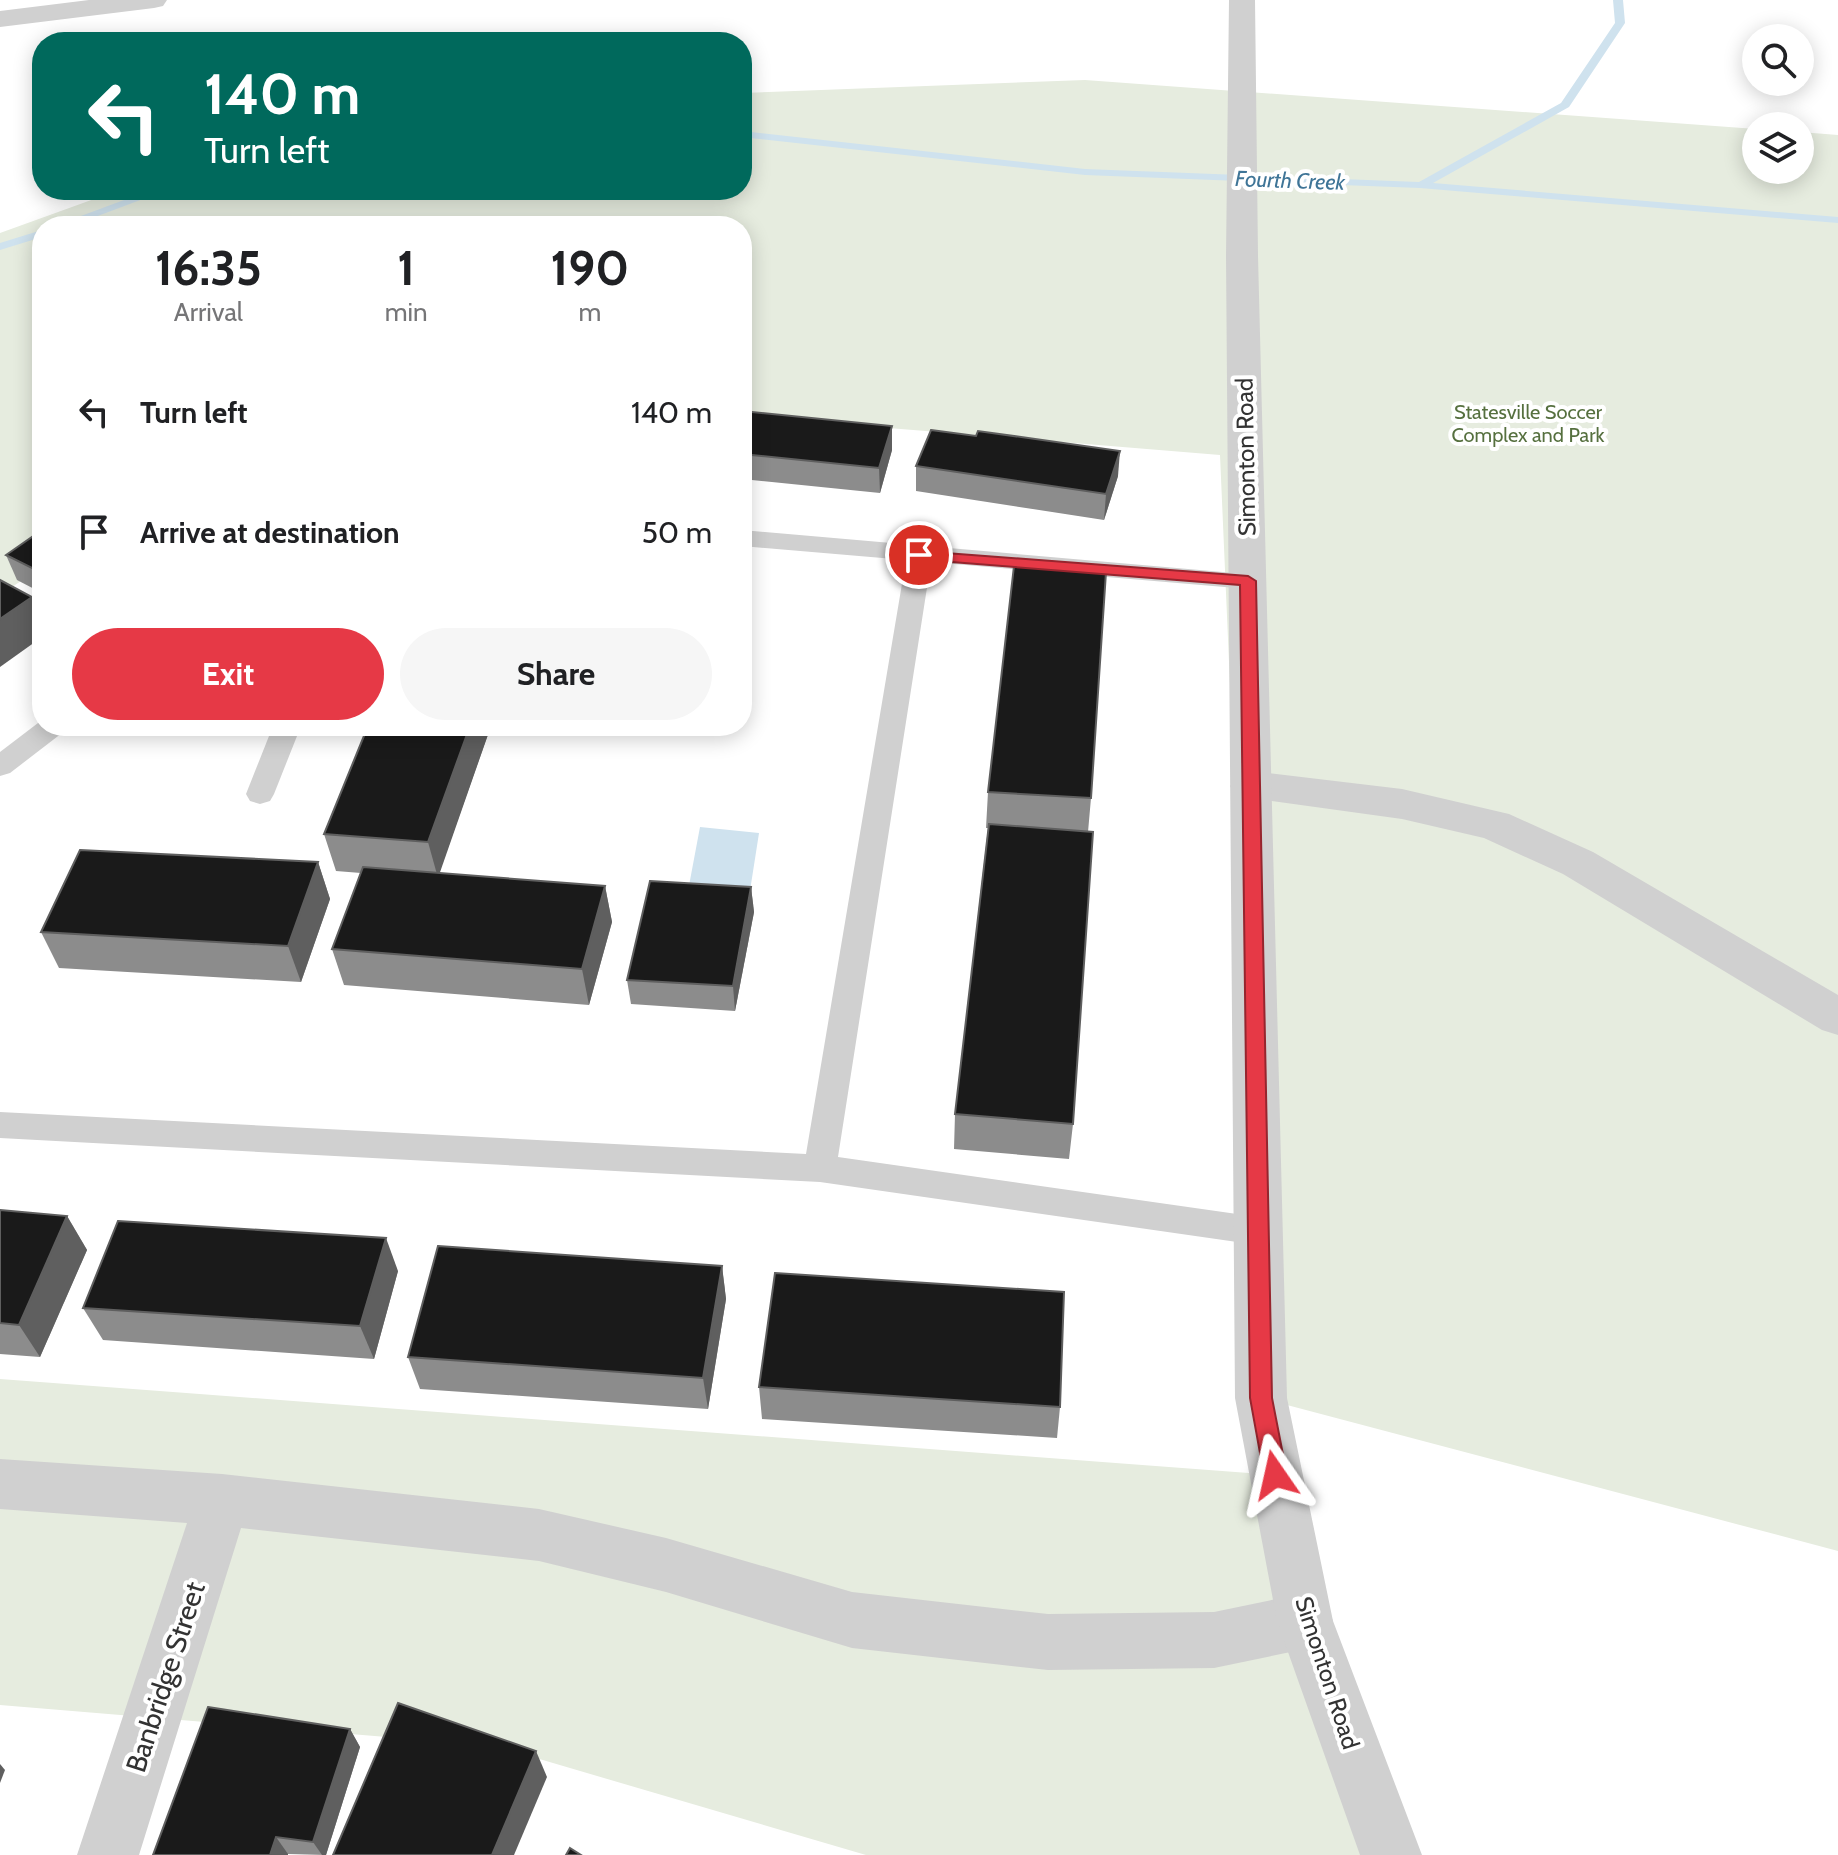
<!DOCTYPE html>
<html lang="en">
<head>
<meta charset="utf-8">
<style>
	body { margin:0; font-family:Cabin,sans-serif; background:#f6f6f6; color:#202124; height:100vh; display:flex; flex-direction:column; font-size:30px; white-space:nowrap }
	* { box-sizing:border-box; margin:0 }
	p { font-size:26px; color:#757577 }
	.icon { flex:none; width:44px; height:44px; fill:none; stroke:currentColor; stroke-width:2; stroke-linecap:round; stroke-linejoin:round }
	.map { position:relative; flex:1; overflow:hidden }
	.panel { position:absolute; left:32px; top:216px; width:720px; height:520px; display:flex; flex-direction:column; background:#fff; border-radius:32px; box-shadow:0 4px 20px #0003 }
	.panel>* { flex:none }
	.banner { position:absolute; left:32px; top:32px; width:720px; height:168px; border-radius:32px; box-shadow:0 4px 20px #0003; background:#00695c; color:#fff; overflow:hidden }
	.buttons { position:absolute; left:1742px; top:24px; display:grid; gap:16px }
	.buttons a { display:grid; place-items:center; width:72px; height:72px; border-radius:50%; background:#fff; box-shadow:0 4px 20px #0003; font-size:40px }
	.pin { position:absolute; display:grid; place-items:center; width:68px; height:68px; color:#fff; margin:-34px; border:4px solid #fff; border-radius:50%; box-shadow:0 2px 8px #0007 }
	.me { position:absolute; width:88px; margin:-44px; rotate:349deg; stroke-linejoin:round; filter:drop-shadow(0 0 6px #0008) }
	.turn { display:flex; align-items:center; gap:28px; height:168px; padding:0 40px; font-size:36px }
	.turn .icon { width:104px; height:104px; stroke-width:2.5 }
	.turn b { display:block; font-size:56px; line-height:68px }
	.eta { display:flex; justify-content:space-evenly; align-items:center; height:136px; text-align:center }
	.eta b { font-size:48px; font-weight:700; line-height:56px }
	.cta { display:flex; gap:16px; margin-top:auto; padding:16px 40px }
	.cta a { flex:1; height:92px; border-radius:48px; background:#e63946; color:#fff; font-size:32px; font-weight:700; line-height:92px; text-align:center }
	.cta a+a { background:#f6f6f6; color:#202124 }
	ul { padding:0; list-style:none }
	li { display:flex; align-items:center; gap:24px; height:120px; padding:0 40px }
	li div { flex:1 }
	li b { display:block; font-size:30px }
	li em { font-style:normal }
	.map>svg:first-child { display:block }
	.green { fill:#e6ecdf }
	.water { fill:#cfe2ee }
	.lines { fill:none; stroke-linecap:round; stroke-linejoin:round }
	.stream { fill:#cfe2ee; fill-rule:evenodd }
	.service { fill:#d0d0d0; fill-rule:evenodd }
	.minor { fill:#d0d0d0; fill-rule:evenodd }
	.tertiary { fill:#d0d0d0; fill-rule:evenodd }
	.wall { fill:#8c8c8c }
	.shaded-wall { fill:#5f5f5f }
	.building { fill:#1a1a1a; stroke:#5f5f5f; stroke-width:2 }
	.route { fill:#e63946; stroke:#96252e; stroke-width:2 }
	.labels { text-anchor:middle; stroke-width:8; stroke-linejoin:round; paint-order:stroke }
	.far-park-label { font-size:20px; fill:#56703f; stroke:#fff }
	.far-water-label { font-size:22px; font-style:italic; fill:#3f7597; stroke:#fff }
	.street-label { font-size:24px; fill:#333; stroke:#fff }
	.near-street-label { font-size:28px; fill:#333; stroke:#fff }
</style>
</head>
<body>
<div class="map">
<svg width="1838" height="1855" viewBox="0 0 1838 1855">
	<rect width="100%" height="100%" fill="#fff"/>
	<g class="green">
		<path d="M1085,80L1756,129V170H1800V132L1838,135V1551L1261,1398L1220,455L742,416V226H42V567L0,595V233L119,190H742V93Z"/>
		<path d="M0,1379L1275,1475L1395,1855H866L495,1746L0,1705Z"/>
	</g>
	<path class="water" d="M700,827L759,833L747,910L685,907Z"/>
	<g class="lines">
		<g class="stream">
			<path d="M1613,0H1623L1625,23L1569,107L1433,183L1838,217V223L1420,188L1085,175L742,137V131L1085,169L1419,182L1561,103L1615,23Z"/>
			<path d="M151,190H167L71,226H54Z"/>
			<path d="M42,230V237L0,250V243Z"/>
		</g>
		<g class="service">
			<path d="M742,530L1257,575L1261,581L1257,587L1248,589L931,562L838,1157L1258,1217L1270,1221L1275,1231L1270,1241L1258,1245L820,1182L0,1138V1112L806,1154L906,560L742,546Z"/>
			<path d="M42,720V726H66L62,733L10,773L0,776V752Z"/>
			<path d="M273,726H301L274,794L270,801L260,804L250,801L246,794Z"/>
		</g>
		<g class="minor">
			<path d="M89,0H167L163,6L154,8L0,27V11Z"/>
			<path d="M1251,771L1402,789L1509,814L1593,852L1838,995V1035L1822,1030L1563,874L1484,838L1402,819L1236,796L1230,786L1236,776Z"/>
			<path d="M0,1459L222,1474L539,1509L666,1538L852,1592L1048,1614L1214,1612L1305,1593L1325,1601L1333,1621L1325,1641L1305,1649L1214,1668L1048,1670L852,1648L666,1592L539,1561L241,1528L139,1855H77L187,1523L0,1509Z"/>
		</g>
		<path class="tertiary" d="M1229,0H1255L1258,256L1287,1398L1333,1621L1422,1855H1360L1277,1621L1235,1398L1226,256Z"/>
	</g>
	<g class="wall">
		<path d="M742,411L892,450L880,493L742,479Z"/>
		<path d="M916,466L1118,476L1104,520L916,491Z"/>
		<path d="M42,530V593L17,580L6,555Z"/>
		<path d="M491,726L439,873L605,886L612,922L589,1005L344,985L332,949L361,873L336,871L324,834Z"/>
		<path d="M988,792L1091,798L1088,832L1073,1124L1069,1159L954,1149L955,1114L988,828H986Z"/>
		<path d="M318,862L330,899L301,982L59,968L41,932Z"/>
		<path d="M751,887L754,912L735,1011L631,1004L627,980Z"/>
		<path d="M0,1210L67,1216L87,1250L40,1357L0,1354Z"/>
		<path d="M722,1266L726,1299L708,1409L420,1389L408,1357Z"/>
		<path d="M398,1271L374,1359L103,1340L83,1308Z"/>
		<path d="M759,1387L1060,1407L1057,1438L762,1419Z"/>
		<path d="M350,1729L360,1747L326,1855L288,1854L153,1855Z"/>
	</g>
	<g class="shaded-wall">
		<path d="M892,426V450L880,493L879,468Z"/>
		<path d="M1120,451L1118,476L1104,520L1106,494Z"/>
		<path d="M32,597L42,620V637L0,667V619Z"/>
		<path d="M470,726H491L438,878L428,842Z"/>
		<path d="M318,862L330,899L301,982L288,946Z"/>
		<path d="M605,886L612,922L589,1005L582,969Z"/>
		<path d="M751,887L754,912L735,1011L733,986Z"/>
		<path d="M67,1216L87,1250L40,1357L19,1325Z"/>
		<path d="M386,1238L398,1271L374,1359L360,1326Z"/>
		<path d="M722,1266L726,1299L708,1409L703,1378Z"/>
		<path d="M350,1729L360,1747L326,1855H322L313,1842Z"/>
		<path d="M536,1751L547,1777L514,1855H492Z"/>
		<path d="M0,1764L5,1770L0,1783Z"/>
		<path d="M276,1837L288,1854V1855H270Z"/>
	</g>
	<g class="building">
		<path d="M742,411L892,426L879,468L742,454Z"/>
		<path d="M931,430L976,436L978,431L1120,451L1106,494L916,466Z"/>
		<path d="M42,530V573L6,555Z"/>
		<path d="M1014,566L1106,572L1091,798L988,792Z"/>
		<path d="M0,580L32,597L0,619Z"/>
		<path d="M368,726H470L428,842L324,834Z"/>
		<path d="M989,824L1093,832L1073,1124L955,1114Z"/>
		<path d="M80,850L318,862L288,946L41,932Z"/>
		<path d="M363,867L605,886L582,969L332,949Z"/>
		<path d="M650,881L751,887L733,986L627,980Z"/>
		<path d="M0,1210L67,1216L19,1325L0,1323Z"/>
		<path d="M118,1221L386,1238L360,1326L83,1308Z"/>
		<path d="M438,1246L722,1266L703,1378L408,1357Z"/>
		<path d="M775,1273L1064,1292L1060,1407L759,1387Z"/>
		<path d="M398,1703L536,1751L492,1855H333Z"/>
		<path d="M208,1707L350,1729L313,1842L276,1837L270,1855H153Z"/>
		<path d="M570,1848L581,1855H566Z"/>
	</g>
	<path class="route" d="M919,551L1248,576L1256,581L1272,1398L1287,1475L1283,1482L1275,1485L1267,1482L1264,1475L1250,1398L1240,585L914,559L912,555Z"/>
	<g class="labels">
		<g class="far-park-label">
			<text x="1528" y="419">Statesville Soccer<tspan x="1528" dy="23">Complex and Park</tspan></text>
		</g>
		<g class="far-water-label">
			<text transform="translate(1290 180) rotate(2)" y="8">Fourth Creek</text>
		</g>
		<g class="street-label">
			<text transform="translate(1246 457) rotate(-91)" y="8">Simonton Road</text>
			<text transform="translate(1327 1673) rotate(72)" y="8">Simonton Road</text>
		</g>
		<g class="near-street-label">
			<text transform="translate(165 1677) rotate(-72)" y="10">Banbridge Street</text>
		</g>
	</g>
</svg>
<div class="buttons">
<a><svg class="icon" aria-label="search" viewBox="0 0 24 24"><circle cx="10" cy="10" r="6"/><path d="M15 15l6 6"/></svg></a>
<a><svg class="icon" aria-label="layers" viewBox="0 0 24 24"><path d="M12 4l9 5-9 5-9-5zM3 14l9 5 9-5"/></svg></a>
</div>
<div class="pin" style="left:919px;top:555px;background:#d93025"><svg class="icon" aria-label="arrive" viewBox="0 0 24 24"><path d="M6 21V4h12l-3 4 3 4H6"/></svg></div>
<svg class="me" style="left:1275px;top:1475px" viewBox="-20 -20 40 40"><path d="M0-17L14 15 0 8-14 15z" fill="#e63946" stroke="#fff" stroke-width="4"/></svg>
<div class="banner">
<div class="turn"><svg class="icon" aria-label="left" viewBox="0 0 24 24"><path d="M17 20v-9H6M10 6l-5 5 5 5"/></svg><div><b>140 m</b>Turn left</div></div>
</div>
<section class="panel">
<div class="eta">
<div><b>16:35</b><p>Arrival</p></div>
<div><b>1</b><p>min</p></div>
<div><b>190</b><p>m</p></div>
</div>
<ul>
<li><svg class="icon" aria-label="left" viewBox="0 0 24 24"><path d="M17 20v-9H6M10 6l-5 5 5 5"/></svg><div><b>Turn left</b></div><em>140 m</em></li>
<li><svg class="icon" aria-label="arrive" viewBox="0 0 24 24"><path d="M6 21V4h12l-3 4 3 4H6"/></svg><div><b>Arrive at destination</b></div><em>50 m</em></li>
</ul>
<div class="cta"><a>Exit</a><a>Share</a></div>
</section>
</div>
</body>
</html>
